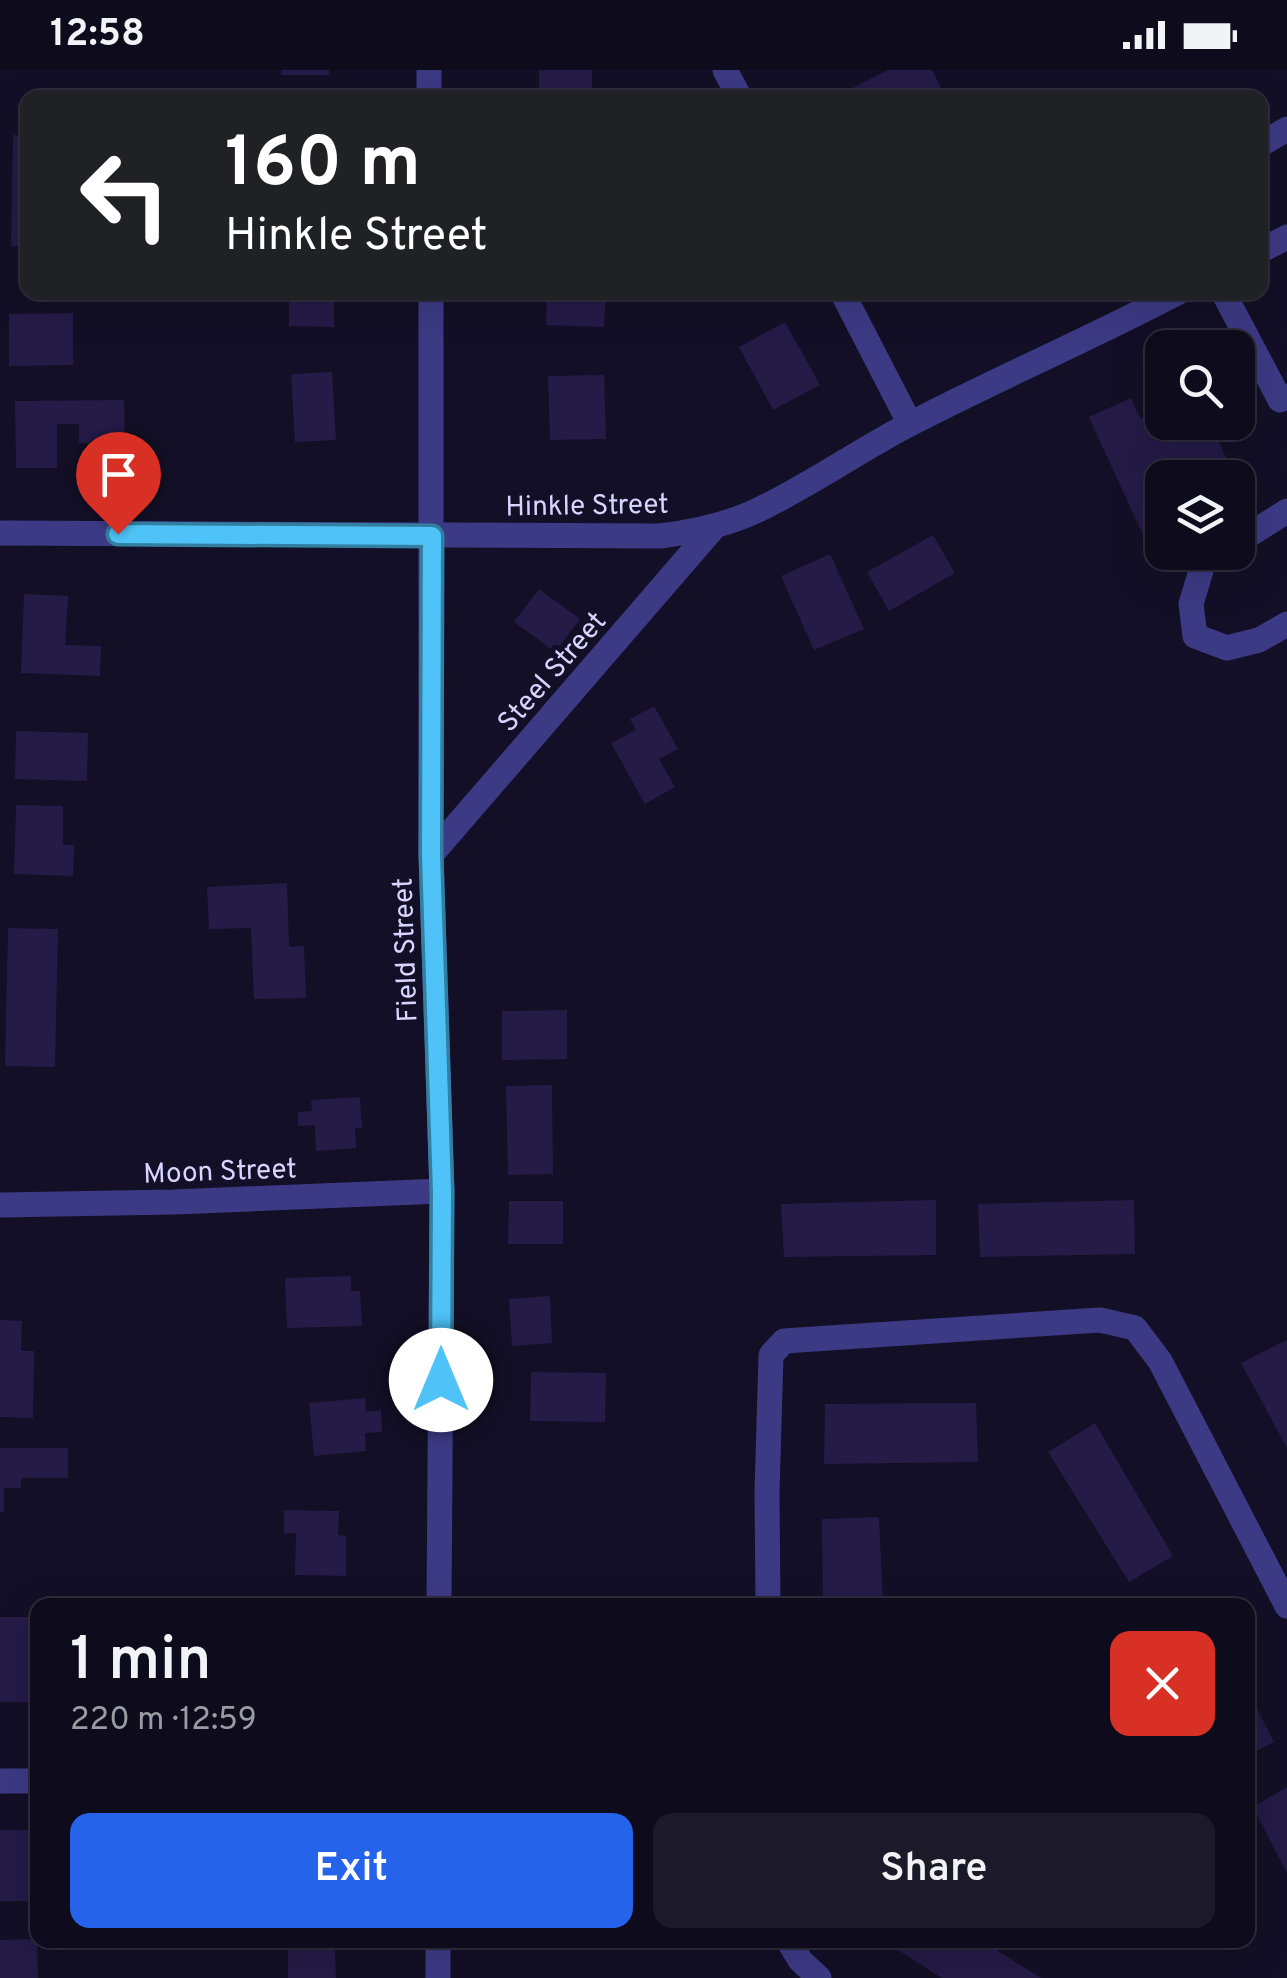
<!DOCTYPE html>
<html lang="en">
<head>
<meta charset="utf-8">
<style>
	body { margin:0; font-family:Overpass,sans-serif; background:#1c1929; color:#f1f3f6; height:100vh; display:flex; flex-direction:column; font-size:38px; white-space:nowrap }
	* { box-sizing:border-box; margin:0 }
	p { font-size:32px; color:#9b9ba3 }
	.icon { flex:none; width:55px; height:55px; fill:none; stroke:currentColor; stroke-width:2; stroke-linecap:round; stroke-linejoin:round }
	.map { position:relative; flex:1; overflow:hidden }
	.side { position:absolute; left:30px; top:1528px; width:1225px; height:350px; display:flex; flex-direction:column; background:#0e0b1c; border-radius:20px; box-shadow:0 10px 40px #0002,0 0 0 2px #2e2b3b }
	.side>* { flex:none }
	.banner { position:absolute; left:20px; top:20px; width:1248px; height:210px; border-radius:20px; box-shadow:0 10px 40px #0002,0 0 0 2px #2e2b3b; background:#202124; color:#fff; overflow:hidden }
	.fabs { position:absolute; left:1145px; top:260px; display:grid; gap:20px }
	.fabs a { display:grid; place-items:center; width:110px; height:110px; border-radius:20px; background:#0e0b1c; box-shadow:0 10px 40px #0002,0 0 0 2px #2e2b3b; font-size:50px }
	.pin { position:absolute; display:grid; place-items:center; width:85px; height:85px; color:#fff; margin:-102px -42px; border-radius:50% 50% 50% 0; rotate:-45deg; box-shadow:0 0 10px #0007 }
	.pin .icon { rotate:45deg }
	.me { position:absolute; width:110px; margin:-55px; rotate:0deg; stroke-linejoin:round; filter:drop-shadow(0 0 8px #0008) }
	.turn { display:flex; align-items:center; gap:35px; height:210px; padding:0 40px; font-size:45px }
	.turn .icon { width:130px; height:130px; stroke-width:2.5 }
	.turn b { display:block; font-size:70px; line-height:85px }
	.round { display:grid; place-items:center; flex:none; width:105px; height:105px; border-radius:20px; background:#1c1929 }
	.overview { display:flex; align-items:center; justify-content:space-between; height:170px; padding:0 40px }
	h1 { font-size:60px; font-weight:600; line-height:75px }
	.action { display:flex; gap:20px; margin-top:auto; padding:20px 40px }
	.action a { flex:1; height:115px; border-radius:20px; background:#2563eb; color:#fff; font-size:40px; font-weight:600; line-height:115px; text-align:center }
	.action a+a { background:#1c1929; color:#f1f3f6 }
	.status { display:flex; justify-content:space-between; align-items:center; height:70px; padding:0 50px; background:#0e0b1c; direction:ltr }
	.status svg { height:28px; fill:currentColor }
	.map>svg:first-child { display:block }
	.building { fill:#241b47 }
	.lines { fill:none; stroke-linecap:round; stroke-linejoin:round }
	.minor { stroke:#3d3a85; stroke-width:25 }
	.route-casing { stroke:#337fa1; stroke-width:25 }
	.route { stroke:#4fc3f7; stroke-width:18 }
	.labels { text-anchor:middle; stroke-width:10; stroke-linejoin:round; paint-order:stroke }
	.street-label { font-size:28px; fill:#d9d4ff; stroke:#130f26 }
</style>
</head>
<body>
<div class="status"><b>12:58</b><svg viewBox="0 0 49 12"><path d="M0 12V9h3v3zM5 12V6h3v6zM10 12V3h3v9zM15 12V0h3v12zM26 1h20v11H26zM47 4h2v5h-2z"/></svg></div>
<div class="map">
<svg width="1287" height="1908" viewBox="0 0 1287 1908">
	<rect width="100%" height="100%" fill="#130f26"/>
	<g class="building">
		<rect x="281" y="0" width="48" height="5"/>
		<rect x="539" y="0" width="53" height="22"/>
		<path d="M888,0H932L944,24L937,28H833Z"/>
		<path d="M13,65L28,66V176H11Z"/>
		<path d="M289,222H334V257L289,256Z"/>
		<path d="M547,222H606L604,257L546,255Z"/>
		<path d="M73,243V295L9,296V244Z"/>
		<path d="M785,252L820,315L773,340L739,277Z"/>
		<path d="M332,302L336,370L295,372L291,304Z"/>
		<path d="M604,305L606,369L550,370L548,306Z"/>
		<path d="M1131,328L1141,349L1162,340V352H1210L1226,388L1192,403L1194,408H1162V469L1148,476L1089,347Z"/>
		<path d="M124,330L125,372L79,373V354H57V398H16L15,331Z"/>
		<path d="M933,465L955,503L889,541L867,502Z"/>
		<path d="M830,484L864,559L814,580L781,506Z"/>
		<path d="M539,519L580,549L555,582L514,552Z"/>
		<path d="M24,524L68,526L65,575L101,576L100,606L21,603Z"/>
		<path d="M654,636L678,679L659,689L675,717L645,734L611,673L636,660L630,649Z"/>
		<path d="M16,661L88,663L87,711L15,709Z"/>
		<path d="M16,735L63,736V775H74L73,806L14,804Z"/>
		<path d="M287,813L289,877L304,876L306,928L254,929L251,858L209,859L207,817Z"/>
		<path d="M8,858L58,859L55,997L5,996Z"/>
		<path d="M567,940V989L502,990V941Z"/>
		<path d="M552,1015L553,1104L508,1105L506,1016Z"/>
		<path d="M360,1027L362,1058H355L356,1078L316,1081L315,1055L298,1056V1042L312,1041L311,1030Z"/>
		<path d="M936,1130V1185L784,1187L781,1134Z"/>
		<path d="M1134,1130L1135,1184L980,1187L978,1134Z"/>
		<path d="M509,1131H563V1174H508Z"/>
		<path d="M351,1206V1221H360L362,1256L287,1258L285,1208Z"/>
		<path d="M550,1226L552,1273L512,1276L509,1229Z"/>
		<path d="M0,1250L22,1251L21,1281H34L33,1348L0,1347Z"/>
		<path d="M1287,1270V1378L1241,1293Z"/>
		<path d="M531,1302L606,1303L605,1352L530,1351Z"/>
		<path d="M365,1328L366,1342L381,1340L382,1362L365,1363L366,1381L314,1386L309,1333Z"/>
		<path d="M976,1333L978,1392L824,1394L825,1334Z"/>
		<path d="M1095,1353L1173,1486L1129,1512L1048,1382Z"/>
		<path d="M0,1378H68V1408H21V1418H4V1442H0Z"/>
		<path d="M284,1440L339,1441L338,1465L346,1466V1506L295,1505L296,1463L284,1464Z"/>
		<path d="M879,1447L883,1535H823L822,1449Z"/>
		<rect x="0" y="1547" width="38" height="85"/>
		<path d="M1248,1621L1274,1672L1248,1685Z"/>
		<path d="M1287,1717V1803L1253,1737Z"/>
		<rect x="0" y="1760" width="38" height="71"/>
		<path d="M37,1869L38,1908H0V1870Z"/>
		<path d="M882,1870H981L1041,1908H942Z"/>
		<path d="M288,1875L335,1879L336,1908H288Z"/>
	</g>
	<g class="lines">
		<g class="minor">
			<path d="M429,0V28"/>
			<path d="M725,0L740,28"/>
			<path d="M1260,75L1287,59"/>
			<path d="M1260,181L1287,167"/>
			<path d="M431,222V785L442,1121L439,1535"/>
			<path d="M842,222L910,354"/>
			<path d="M1223,222L1280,330L1287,326"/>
			<path d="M0,463L660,466C693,462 726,455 756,441C809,416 858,381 910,354C998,308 1090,269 1179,222"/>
			<path d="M1238,472L1287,441"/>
			<path d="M1222,482L1203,494L1191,534L1195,566L1227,578L1259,570L1287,554"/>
			<path d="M431,785L715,456"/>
			<path d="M0,1135L174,1132L442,1121"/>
			<path d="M768,1535L767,1422L771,1285L784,1271L1100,1250L1135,1258L1160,1291L1287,1536"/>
			<path d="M0,1711H38"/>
			<path d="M788,1870L800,1890L819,1908"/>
			<path d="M438,1908V1870"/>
		</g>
	</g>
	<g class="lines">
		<defs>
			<path id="route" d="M118,464L432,466L431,785L442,1122L441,1310"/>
		</defs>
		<use href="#route" class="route-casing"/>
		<use href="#route" class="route"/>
	</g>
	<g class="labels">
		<g class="street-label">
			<text transform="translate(587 434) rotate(-1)" y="10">Hinkle Street</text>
			<text transform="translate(551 601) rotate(-49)" y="10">Steel Street</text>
			<text transform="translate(404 880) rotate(-92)" y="10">Field Street</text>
			<text transform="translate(220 1100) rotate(-2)" y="10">Moon Street</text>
		</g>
	</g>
</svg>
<div class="fabs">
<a><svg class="icon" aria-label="search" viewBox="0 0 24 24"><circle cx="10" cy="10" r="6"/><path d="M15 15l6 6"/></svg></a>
<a><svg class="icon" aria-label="layers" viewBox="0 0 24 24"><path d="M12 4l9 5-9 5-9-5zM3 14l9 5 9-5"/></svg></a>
</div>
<div class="pin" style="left:118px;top:464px;background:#d93025"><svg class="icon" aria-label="arrive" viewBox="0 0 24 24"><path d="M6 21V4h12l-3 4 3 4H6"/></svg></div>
<svg class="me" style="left:441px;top:1310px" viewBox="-20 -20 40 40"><circle r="19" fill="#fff"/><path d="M0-13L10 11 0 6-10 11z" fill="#4fc3f7"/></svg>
<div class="banner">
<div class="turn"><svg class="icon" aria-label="left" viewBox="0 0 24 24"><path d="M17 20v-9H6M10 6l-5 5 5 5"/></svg><div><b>160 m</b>Hinkle Street</div></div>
</div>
<section class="side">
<div class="overview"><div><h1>1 min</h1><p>220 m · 12:59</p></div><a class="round" style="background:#d93025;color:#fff"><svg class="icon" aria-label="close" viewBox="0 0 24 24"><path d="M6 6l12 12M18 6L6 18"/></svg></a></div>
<div class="action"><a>Exit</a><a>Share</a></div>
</section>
</div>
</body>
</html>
